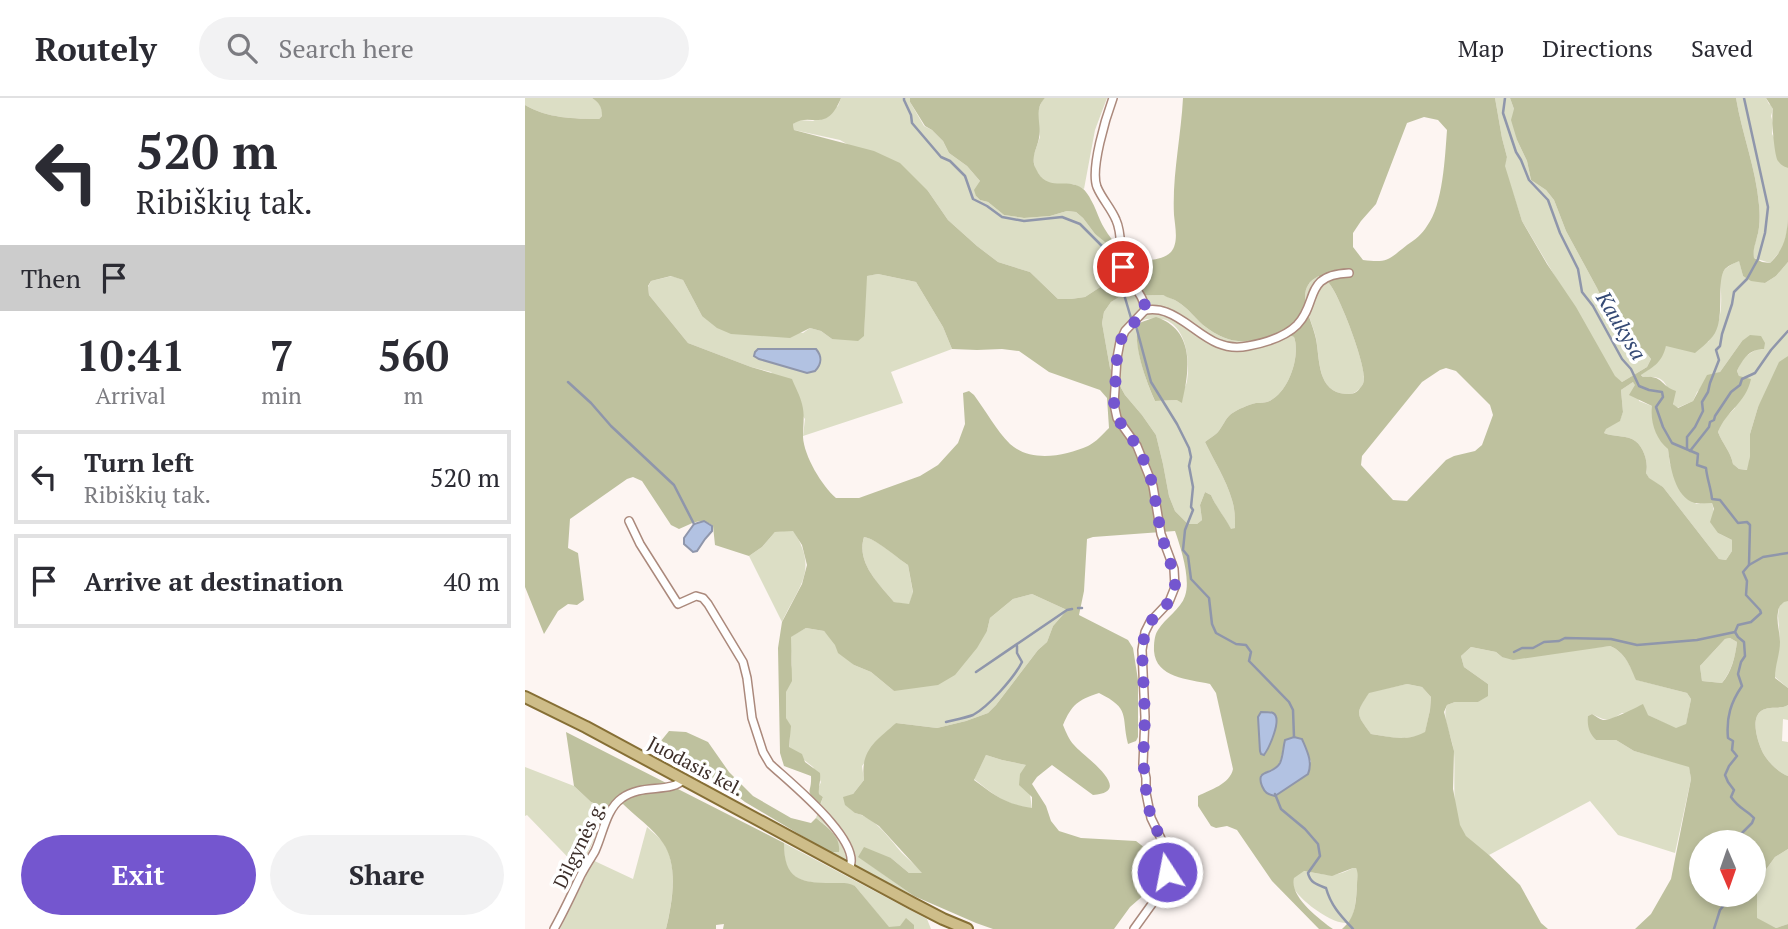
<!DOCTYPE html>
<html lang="en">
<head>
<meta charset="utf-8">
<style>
	body { margin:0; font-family:"PT Serif",serif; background:#f2f2f3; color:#2b2b33; height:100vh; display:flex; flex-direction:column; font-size:26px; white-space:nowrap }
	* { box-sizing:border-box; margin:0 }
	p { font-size:23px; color:#7c7c81 }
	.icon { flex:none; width:38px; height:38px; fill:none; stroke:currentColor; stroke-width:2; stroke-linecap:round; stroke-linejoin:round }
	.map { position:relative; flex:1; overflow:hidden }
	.sheet { display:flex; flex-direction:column; background:#fff; width:525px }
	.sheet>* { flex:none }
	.top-card { background:#fff; color:#2b2b33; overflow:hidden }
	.needle { width:46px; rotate:178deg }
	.controls { position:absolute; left:1164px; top:732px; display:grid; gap:14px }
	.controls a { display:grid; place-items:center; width:77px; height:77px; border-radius:50%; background:#fff; box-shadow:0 4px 10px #0003; font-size:35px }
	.pin { position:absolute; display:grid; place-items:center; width:60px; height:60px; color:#fff; margin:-30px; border:4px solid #fff; border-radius:50%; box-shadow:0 2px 7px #0007 }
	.me { position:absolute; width:77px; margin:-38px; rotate:349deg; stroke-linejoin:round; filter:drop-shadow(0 0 5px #0008) }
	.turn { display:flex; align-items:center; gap:24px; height:147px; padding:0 21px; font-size:32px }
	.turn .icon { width:91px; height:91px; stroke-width:2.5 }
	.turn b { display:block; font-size:49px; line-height:60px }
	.then { display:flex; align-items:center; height:66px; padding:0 21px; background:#0003; gap:14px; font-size:26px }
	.eta { display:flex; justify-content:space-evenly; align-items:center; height:119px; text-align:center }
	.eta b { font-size:42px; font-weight:600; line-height:49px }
	.button { display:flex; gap:14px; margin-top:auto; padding:14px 21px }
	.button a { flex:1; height:80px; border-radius:42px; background:#7456cf; color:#fff; font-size:28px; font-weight:600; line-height:80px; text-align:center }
	.button a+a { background:#f2f2f3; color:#2b2b33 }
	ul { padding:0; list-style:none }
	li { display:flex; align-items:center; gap:21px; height:94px; margin:0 14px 10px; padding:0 7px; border:4px solid #e1e1e2; border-radius:0px }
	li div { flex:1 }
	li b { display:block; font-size:26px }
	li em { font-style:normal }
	header { display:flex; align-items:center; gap:42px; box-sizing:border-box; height:98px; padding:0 35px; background:#fff; border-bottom:2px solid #e1e1e2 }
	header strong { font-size:33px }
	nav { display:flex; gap:38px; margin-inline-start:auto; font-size:24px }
	.search { width:490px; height:63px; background:#f2f2f3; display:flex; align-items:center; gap:18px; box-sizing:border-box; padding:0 24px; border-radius:38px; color:#7c7c81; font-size:26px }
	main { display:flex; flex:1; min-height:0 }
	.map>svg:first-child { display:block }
	.green { fill:#dcdec5; fill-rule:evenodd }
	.forest { fill:#bec19e; fill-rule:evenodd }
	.water { fill:#b2c2e2; stroke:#8f96ab; stroke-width:2 }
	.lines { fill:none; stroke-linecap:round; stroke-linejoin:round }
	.stream { stroke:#8f96ab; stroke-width:2.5 }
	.minor-casing { stroke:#ab897c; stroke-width:10 }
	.primary-casing { stroke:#866f35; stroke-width:14 }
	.minor { stroke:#fff; stroke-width:7 }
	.primary { stroke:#cebd89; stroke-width:10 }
	.route { stroke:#7456cf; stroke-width:12; stroke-dasharray:0 21.6 }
	.labels { text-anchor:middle; stroke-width:7; stroke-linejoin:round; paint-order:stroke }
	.street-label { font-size:19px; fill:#3d2f2a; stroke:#fff }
	.water-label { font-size:21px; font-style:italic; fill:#354a75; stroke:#fff }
</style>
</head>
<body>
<header>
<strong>Routely</strong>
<div class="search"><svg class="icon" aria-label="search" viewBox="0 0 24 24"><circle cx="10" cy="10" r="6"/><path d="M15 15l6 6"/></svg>Search here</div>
<nav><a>Map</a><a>Directions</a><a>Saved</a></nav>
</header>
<main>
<section class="sheet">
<div class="top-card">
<div class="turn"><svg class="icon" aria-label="left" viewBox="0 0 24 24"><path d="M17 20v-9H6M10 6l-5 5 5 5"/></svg><div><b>520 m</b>Ribiškių tak.</div></div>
<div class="then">Then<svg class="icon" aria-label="arrive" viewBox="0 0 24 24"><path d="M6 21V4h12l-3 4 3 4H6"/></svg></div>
</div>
<div class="eta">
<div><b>10:41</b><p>Arrival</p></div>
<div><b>7</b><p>min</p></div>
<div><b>560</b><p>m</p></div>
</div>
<ul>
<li><svg class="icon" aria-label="left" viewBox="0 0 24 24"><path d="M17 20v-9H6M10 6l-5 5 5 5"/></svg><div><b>Turn left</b><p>Ribiškių tak.</p></div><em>520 m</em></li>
<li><svg class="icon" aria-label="arrive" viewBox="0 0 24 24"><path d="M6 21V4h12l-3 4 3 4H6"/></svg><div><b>Arrive at destination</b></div><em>40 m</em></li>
</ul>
<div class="button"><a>Exit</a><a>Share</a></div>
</section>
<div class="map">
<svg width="1263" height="831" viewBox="0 0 1263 831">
	<rect width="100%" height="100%" fill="#fdf5f2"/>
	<g class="green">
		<path d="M0,0H67C74,5 78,8 77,18L74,21C50,21 21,20 0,7Z"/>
		<path d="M316,0H385V4L399,28L407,32L418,43L424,55L442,68L455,83L451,98L455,102L463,104L479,117L499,120L525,118L542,113L551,114L558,120L570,136L586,148C585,162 593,172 594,185L583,184L560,199L546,201H533L505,174L473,164L452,148L423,122L403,93L315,42L269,32L268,26L274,22L288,23L313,8Z"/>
		<path d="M520,0H582L570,32L559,91L548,86L529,87L518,82L510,71L508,59L515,39L512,15L517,3Z"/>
		<path d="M970,0H985L989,11L992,42L1002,63L1006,82L1021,92L1029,102L1041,133L1072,190L1085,218L1100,241L1119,252L1126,261L1122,269L1097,284L1090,279L997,123L979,68L982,59L977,40Z"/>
		<path d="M1211,0H1241L1244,6L1246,7L1248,11L1246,18L1248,25L1247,36L1251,43L1250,52L1263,70V119L1262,134L1258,150L1245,165L1229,160C1228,150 1229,149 1232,139C1235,130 1235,117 1234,107C1231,70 1217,36 1211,0Z"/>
		<path d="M1214,162L1218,178L1240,185L1251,178L1263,164V258L1233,309L1225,336V358L1223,372L1214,371L1208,366C1206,354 1197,345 1193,334L1196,324L1210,310L1214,278L1212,273L1218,260L1232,251L1217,243L1195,274L1172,294L1168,303L1152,310C1138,297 1150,276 1118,279L1116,276L1126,270L1141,248L1183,244C1195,229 1197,212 1196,194C1196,188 1194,182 1196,177C1200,169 1208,166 1214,162Z"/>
		<path d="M353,176L391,184L418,229L427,251L366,274L378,305L278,338L280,321L246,274L226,269L163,245L124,197L123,189L126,183L147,178L158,182L177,218L278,235L285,230L296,233L307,241L339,238L341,178Z"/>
		<path d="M794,178C799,180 800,181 803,184C814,195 840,265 839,280C839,284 838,287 835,290C831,295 827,296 821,296C792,294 795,262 791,240C787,220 767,190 794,178Z"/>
		<path d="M638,197C643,199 649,201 653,204C663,210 670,220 678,227C706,249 725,246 756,234L769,239C776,258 763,297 742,304C738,305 735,305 731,305C723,307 713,311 706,316C700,321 698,328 693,334C690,337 684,341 680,344C689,363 701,381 707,402C710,411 710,421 710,430L706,432C700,419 691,410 686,397L680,394L675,407L677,422L672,426H663L650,413L644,398L638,366L631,337L617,317L600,297L585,270L577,225L579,214L586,204L596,198ZM621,221C628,221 637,220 643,223C662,233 665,264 662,283C661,290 655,296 652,302L630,303C622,286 606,242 614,224Z"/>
		<path d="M1108,284L1111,286L1114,303L1127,308L1143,351L1145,366L1171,406L1187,404L1193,435L1207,442V453L1201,462L1194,461L1138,389L1124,381L1121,375C1124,364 1118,346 1107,341C1098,337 1088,339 1079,335L1080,331L1095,322L1098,314L1096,292Z"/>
		<path d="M268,432C294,473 274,487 257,524L224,458L237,449L250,434Z"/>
		<path d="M339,439C351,440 372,460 383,467L388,495L384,507L369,504C354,486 331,465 339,439Z"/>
		<path d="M507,496L542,512L528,528L522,544L513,552L471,607L463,615L441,623L412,630L371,625L337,668L339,682L328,696L330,715C351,720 363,739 377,755C384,762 391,768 398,775H384L366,760L334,759L389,798L304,754L313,753L308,733L291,720L298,699L294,696L293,691L296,684L288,669L264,650L265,638L261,620V594L267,567L265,539L281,530L299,533L329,567L346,574L369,593L462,533L465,520L488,501Z"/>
		<path d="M1259,503H1263V590L1250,579V569L1255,542L1253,518L1254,509Z"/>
		<path d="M1205,540L1212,544C1210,559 1207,572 1197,585L1177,583L1175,568L1200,541Z"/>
		<path d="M1085,548C1100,554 1105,568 1112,582L1162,595L1166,601L1161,627L1151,631L1123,617L1097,615C1083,624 1081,623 1067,616L1063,618V626L1071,642H1091L1109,653L1164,668L1166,681L1150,755L1093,737L1065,703L964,757C956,751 945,744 939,736C925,714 931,679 929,655C928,639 916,622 922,607L930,604H953L963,586L939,569L936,558L946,549L971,554L977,559Z"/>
		<path d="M882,586L897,589L906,599L905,612L900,635C882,644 865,639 846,636C831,616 830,616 844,594Z"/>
		<path d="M1263,607V622L1258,621L1257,643L1263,644V678C1253,674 1244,665 1238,655C1233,645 1225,621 1236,613C1244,607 1255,612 1263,607Z"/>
		<path d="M461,657L477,662L501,667L507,711C480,706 470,698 449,681Z"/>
		<path d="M0,669L49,688L66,704L83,711L61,759L108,781L122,729C127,734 134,739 138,744C154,767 147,806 141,831H35L61,778L2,717L0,718Z"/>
		<path d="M259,745L402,821L406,831H389V827L364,830L330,788C313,786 273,788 264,773C259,764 259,755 259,745Z"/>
		<path d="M1263,751V826L1251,830L1232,821V784L1250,759Z"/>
		<path d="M828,770H831L834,775C830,792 833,808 825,824C811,831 766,797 767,784C768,778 774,775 778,773C801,776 807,781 828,770Z"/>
	</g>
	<g class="forest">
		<path d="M67,0H316C301,37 286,13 268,26L269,32L349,53L375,65L403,93L423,122L452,148L473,164L505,174L533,201H546L560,199L583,184L594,185C593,172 585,162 585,148L570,136L558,120L551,114L542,113L525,118L499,120L479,117L463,104L455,102L451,98L449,92L455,83L442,68L424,55L418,43L407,32L400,28L385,4V0H520C508,12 517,26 514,40C512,51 505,60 511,71C522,95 541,79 557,90C561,93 564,98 566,102C570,109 572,115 575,122C580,134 591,147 601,156C611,165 636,164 646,154C654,145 650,128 649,117C647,78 656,39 658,0H970L977,40L982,59L980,68L997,123L1022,166L1051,209L1090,278L1097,284L1122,269L1126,261L1119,252L1100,241L1085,218L1072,190L1041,133L1029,102L1021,92L1006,82L1002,63L992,42L986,22L989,11L985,0H1211C1217,36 1231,70 1234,107C1235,116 1235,130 1232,139C1230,148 1228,150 1229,160L1237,164L1245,165C1259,152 1262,138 1263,119V164L1251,178L1240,185L1226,183L1218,178L1214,163C1210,165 1204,167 1200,171C1191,181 1200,218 1190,235C1185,243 1177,249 1170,255L1141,248C1137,264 1130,268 1116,277L1118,279C1139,277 1135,288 1151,293L1148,306L1153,310L1168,303L1182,277L1195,274L1217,243L1225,237L1236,238L1240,245L1239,251C1224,251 1218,261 1212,273L1214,278L1226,281C1221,305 1201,313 1193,334C1197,345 1206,354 1208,366L1214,371L1222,372L1225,358V336L1233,309L1254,264L1263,258V503L1259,504C1255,508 1254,508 1253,514C1251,524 1255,534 1255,544C1255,556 1250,567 1250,580L1263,590V607C1255,612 1244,607 1236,613C1225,621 1233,645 1238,655C1244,665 1253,674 1263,678V751L1250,759L1232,784V820L1251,830L1263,826V831H1110L1126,816L1146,781L1166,681L1164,669L1109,653L1091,642H1071C1064,635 1062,628 1063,618L1067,616C1071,618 1074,621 1078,622C1085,623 1110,610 1118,606L1123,617L1151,630L1161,626L1166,601L1162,595L1111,582C1105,568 1100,554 1085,548L988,562L977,559L971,554L946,549L936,558L939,569L963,586V598L953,604H930L922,607L919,614L929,653L928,691L935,727L941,738L964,757L995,787L1016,825L1023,831H817C831,820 831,803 832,787C832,780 834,777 831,770H828L807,778L779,773L769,780C764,798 794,821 808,831H794L747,783L712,732L702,728L691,730L686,728L673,708V698C685,692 705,686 708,671L691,595L685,586C663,581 631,580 629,553C629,546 629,538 633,532C640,520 656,511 660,498C666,481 656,450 650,433L568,439L562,441L559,493L554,517L603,542L608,550L613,582V639L611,643L603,646C596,617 606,611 574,595C553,602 547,606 538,627C541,634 544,642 549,647C557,657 612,694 568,697L527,667L512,679L507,686L521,708L526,723L534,733L556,740L611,743L620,750L629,771L628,789L605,809L589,831H468L451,825L389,798L333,759L339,749L366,760L384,775H397L354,728L337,717L330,715L320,707L318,699L328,696L339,682C335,652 351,643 371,625L412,630L441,623L463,615L471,607L513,552L522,544L528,528L542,512L507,496L488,501L465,520L462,533L452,550L430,577L413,587L369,593L346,574L329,567L313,555L310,547L299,533L281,530L266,539L267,583L261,594V620L266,628L264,649L277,656L280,664L295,675C296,684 293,689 294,696L298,699L295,707C278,690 287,697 286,678L259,668L255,655L253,550L257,524L277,486L282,467L277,447L268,433L250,434L237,449L224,458L190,447L188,428C176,418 166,426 154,431L146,427L117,383L108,379L102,381L45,421L43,450L53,455L59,502L52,507L43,506L33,513L19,536L0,489V7C21,20 50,21 74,21L77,18C77,8 74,5 67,0ZM899,19L913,22L922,32C920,59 918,107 902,128C897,136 890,142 882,147C863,162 863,165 838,162L828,149V135L836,123L851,106L882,25ZM353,176L391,184L418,229L427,251L452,252L477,251L494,253L524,274L575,292L582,300L584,330C578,336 571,344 563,348C540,358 506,365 485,346C471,332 461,313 449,297L444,293L438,295L440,326L433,345L413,367L395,378L334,400H311C297,388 279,358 278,339C278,327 280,317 277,306C275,297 270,289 267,281L226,269L163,245L124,197L123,188L126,183L146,178L158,182L177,218L192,230L206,236L265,240L285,230L296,233L307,241L333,243L339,238L342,178ZM794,178C799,180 800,181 803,184C814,195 840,265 839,280C839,284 838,287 835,290C832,295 828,296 821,296C792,294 795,262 791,241C787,221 767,190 794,178ZM638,197C643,200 649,201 653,204C663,210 670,220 678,227C706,249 725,246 756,234L769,239C776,258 763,297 742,304C738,305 734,305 731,305C723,307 713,311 706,316C700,321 698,328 693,334C690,337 684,341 680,344C689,363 701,381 707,402C710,411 710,421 710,430L706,431C700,419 691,409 686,397L680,394L675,407L677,422L672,426H663L650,413L644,398L638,366L631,337L617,317L600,297L585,270L577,225L579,214L586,204L596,198ZM921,270L931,273L965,307L968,317L957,347L950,353L929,358L921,362L882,403L868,402L836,367L837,358L897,284L915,272ZM1108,284L1110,287L1104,297L1127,308C1125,324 1131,341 1143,351C1145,368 1150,400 1170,405C1175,406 1181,405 1187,405L1189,411L1185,424L1193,435L1207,442V453L1201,462L1194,461L1138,389L1124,380L1121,375C1124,364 1118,346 1107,341C1098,337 1088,339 1079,335L1081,331L1095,323L1098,314L1096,292ZM339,439C350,440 372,460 383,467L388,494L384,506L369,504C354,486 331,465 339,439ZM1205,540L1212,544C1210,559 1207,573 1197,585L1177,583L1175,568L1200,541ZM882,586L897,589L906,599L905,612L900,634C882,644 865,639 846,636C831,616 830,616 844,595ZM777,641L786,664L735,678C752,666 754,675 758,650ZM461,657L477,662L501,667L495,676L494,687L507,699V710C480,706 469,697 449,682ZM1176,744H1228V796H1176Z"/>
		<path d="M1241,0H1263V97V70C1258,68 1256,67 1253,63C1249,57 1246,17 1248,11Z"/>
		<path d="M631,219C670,232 665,272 657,305L652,302L630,303C622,285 606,244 614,225Z"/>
		<path d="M144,633L161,634L183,644L204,674L228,698L266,720L286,725L291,720C302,729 316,738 314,754H304L220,704L211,697L205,686L181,678L174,669L163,662H141L127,654Z"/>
		<path d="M41,634L259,745C259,781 274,785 307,785C316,785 323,784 330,788L364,829L375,828L381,820L389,827V831H198L199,826L191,827V831H141C147,806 154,768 138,745C129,731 110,718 98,706L83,711L66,704L49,688Z"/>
	</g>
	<g class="water">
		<path d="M233,251H291C297,258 297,266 290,273L282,275L234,261L229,258L230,254Z"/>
		<path d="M179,423L187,428V433L180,441L172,453L168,454L159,446V440L169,426Z"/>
		<path d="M736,614C738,614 746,614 748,615C758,620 744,650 739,657L736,656L735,653L733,619Z"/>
		<path d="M769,639L777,641C782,653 788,664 783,676L750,698C742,696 740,695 737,688C730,670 748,678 755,665C758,659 758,650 760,642Z"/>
	</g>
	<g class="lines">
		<g class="stream">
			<path d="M379,0V2L386,17L387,25L416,59L425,63L440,78L448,101L462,108L477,119L499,123L537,119L555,126L578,149L598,193L606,220"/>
			<path d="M980,0L978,15L991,54L996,62L1004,82L1023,102L1035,135L1053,171L1057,194L1068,208L1097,261L1106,271L1114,288L1124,292L1137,294L1138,299L1131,309L1138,329L1147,345L1173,356L1172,367L1181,370C1182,381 1186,390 1187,401L1195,402L1213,425L1222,424L1225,427L1224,467L1218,474L1222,483L1221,497L1235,512L1236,515L1226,524L1213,527L1210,534L1213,539L1219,544L1220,558L1216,564L1213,576L1217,588C1206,604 1201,619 1203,640L1208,643L1207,652L1212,658L1204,668L1200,677L1203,684L1209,692L1206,699C1215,712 1221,711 1229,720L1227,725L1213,739L1216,744"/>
			<path d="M611,228L626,284L652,326L664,350L666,359L664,368L668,389L666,409L668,412L660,432L658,452L663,458L666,481L684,500L687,526L691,535L711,546L721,547L726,554L724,563L764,604L768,612L769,639"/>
			<path d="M43,284L66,305L86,328L149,387L169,426"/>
			<path d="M1162,351V339L1170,329L1178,313L1177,304L1183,294L1185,285L1194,262L1191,252L1195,248L1197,236L1207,206L1209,194L1222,181L1233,161L1240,135L1243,109L1219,0"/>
			<path d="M1165,353L1184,329L1185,324L1189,322L1190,318L1206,294L1215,287L1217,281L1230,275L1246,252L1263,233"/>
			<path d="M1224,467L1238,459L1263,455"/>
			<path d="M553,510H557"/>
			<path d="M989,554L997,550H1008L1019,544L1034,543L1040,540L1086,541L1112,547L1172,542L1210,534"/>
			<path d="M451,574L542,512L547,511"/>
			<path d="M421,624C429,622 440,620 448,617C463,609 489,580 497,564L492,555V548"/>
			<path d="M750,696L756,711L780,731L793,746L795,758L783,775C785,785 793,787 801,790C806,808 816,818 828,831"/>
			<path d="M1189,831L1195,812L1199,807L1194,800L1196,796"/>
		</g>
		<defs>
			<g id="minor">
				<path d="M588,0C581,19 565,71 572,89C577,101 586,110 591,122C598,137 594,154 598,169C603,184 620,197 620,212"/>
				<path d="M620,212C627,211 634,211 641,214C669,224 687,256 723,248C739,245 760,239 772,227C794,204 778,177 824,175"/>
				<path d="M104,423L115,446L153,506L171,498L178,500L183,506L218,564L222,580L227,620L238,654L245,666C263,683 340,744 324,771"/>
				<path d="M29,831C38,815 46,798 54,781C58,772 65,762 70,753C78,736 81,711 97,700C117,685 146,696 159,681"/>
				<path d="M609,831L637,792L642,774V753L626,720L621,695V680L618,666L620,619L617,552L620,534L625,524L644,504L650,489L649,471L636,436L628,388L612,348L592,320L589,306L592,260L595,244L600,233L620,212"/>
			</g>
			<path id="primary" d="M0,599L61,629L387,805L418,821L442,831"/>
		</defs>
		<use href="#minor" class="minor-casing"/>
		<use href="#primary" class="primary-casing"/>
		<use href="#minor" class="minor"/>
		<use href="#primary" class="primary"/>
	</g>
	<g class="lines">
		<path class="route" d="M598,169L620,207L617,217L600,233L595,244L592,260L589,306L592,320L612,348L622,369L628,388L636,436L650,479V489L648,498L644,504L625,524L620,534L617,552L620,619L618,666L621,680V695L626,720L642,753V774"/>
	</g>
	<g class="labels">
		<g class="street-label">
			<text transform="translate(171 668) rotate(28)" y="7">Juodasis kel.</text>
			<text transform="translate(54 747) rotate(-64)" y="7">Dilgynės g.</text>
		</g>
		<g class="water-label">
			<text transform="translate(1096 228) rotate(59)" y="7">Kaukysa</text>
		</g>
	</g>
</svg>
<div class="controls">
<a><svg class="needle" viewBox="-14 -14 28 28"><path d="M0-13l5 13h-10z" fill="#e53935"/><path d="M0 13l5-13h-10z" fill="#7c7c81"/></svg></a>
</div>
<div class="pin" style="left:598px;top:169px;background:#d93025"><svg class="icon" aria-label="arrive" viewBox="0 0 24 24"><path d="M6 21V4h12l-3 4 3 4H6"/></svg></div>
<svg class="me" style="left:642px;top:774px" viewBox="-20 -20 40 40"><circle r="17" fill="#7456cf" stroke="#fff" stroke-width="3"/><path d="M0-11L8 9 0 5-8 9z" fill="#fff"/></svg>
</div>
</main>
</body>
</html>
